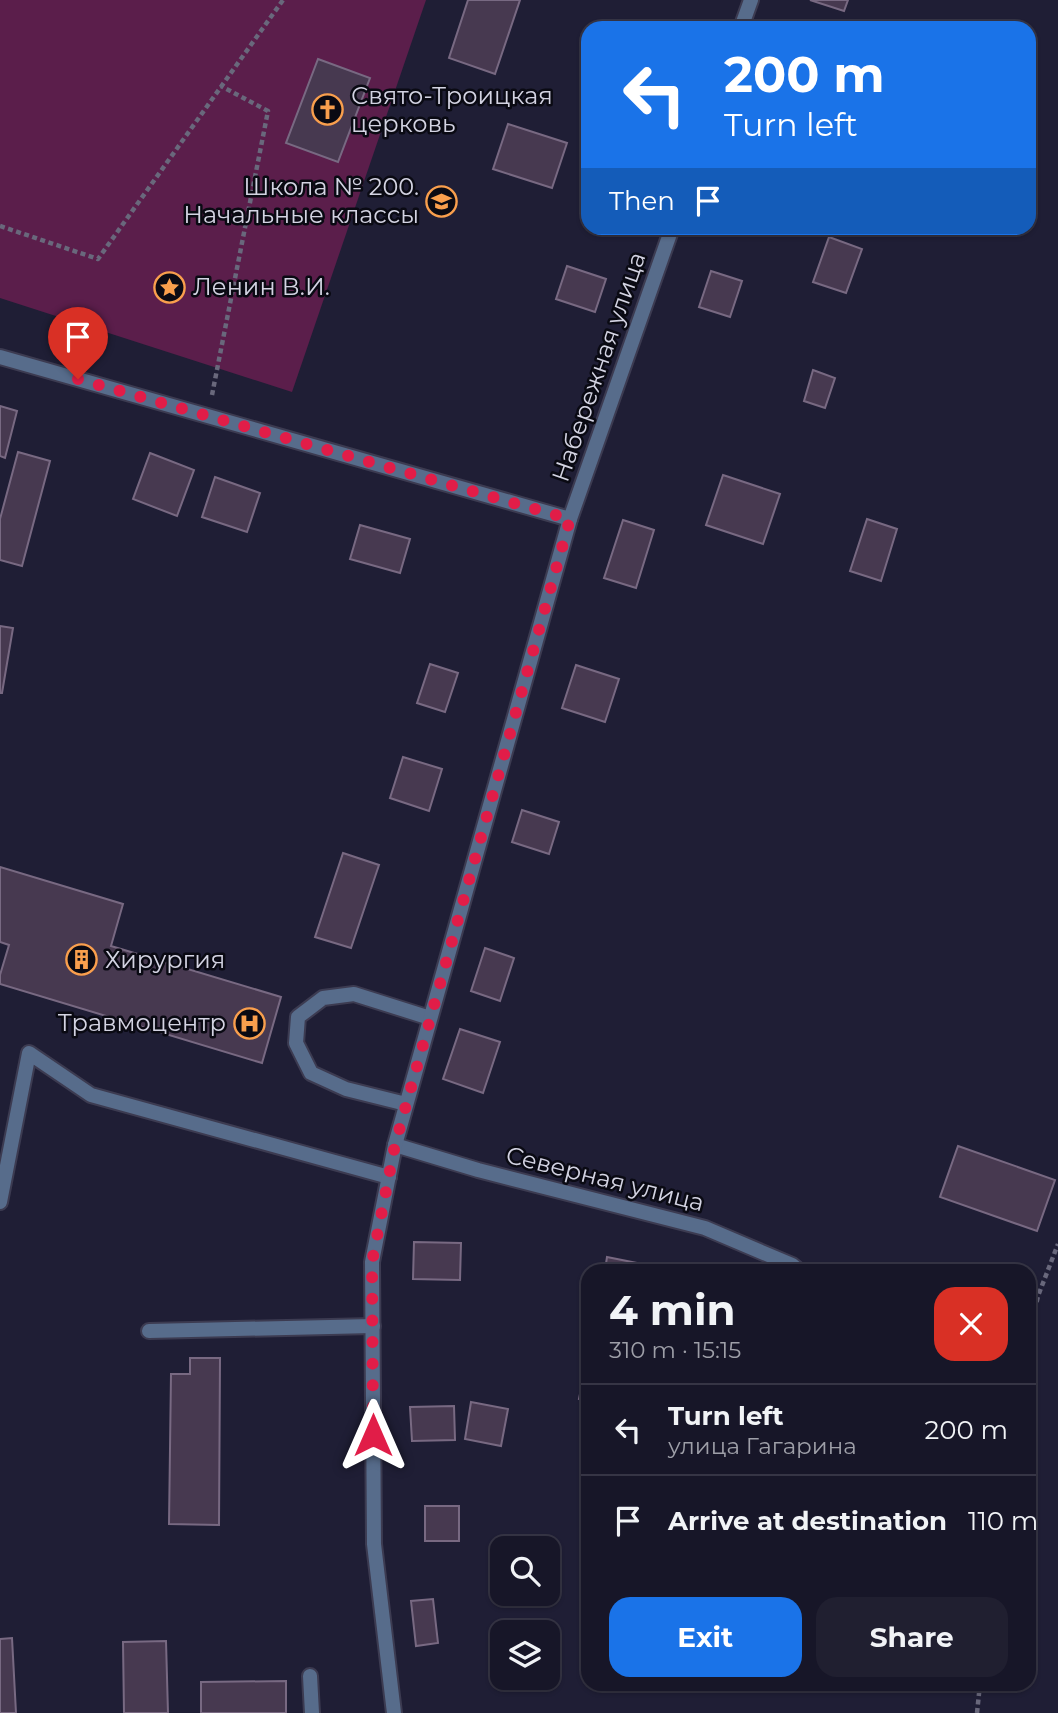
<!DOCTYPE html>
<html lang="en">
<head>
<meta charset="utf-8">
<style>
	body { margin:0; font-family:Montserrat,sans-serif; background:#201f30; color:#f1f3f6; height:100vh; display:flex; flex-direction:column; font-size:26px; white-space:nowrap }
	* { box-sizing:border-box; margin:0 }
	p { font-size:23px; color:#9e9fa8 }
	.icon { flex:none; width:38px; height:38px; fill:none; stroke:currentColor; stroke-width:2; stroke-linecap:round; stroke-linejoin:round }
	.map { position:relative; flex:1; overflow:hidden }
	.drawer { position:absolute; left:581px; top:1264px; width:455px; height:427px; display:flex; flex-direction:column; background:#171628; border-radius:21px; box-shadow:0 2px 5px #0004,0 0 0 2px #363545 }
	.drawer>* { flex:none }
	.hud { position:absolute; left:581px; top:21px; width:455px; height:214px; border-radius:21px; box-shadow:0 2px 5px #0004,0 0 0 2px #363545; background:#1a73e8; color:#fff; overflow:hidden }
	.tools { position:absolute; left:490px; top:1536px; display:grid; gap:14px }
	.tools a { display:grid; place-items:center; width:70px; height:70px; border-radius:14px; background:#171628; box-shadow:0 2px 5px #0004,0 0 0 2px #363545; font-size:35px }
	.pin { position:absolute; display:grid; place-items:center; width:60px; height:60px; color:#fff; margin:-72px -30px; border-radius:50% 50% 50% 0; rotate:-45deg; box-shadow:0 0 7px #0007 }
	.pin .icon { rotate:45deg }
	.me { position:absolute; width:77px; margin:-38px; rotate:0deg; stroke-linejoin:round; filter:drop-shadow(0 0 5px #0008) }
	.turn { display:flex; align-items:center; gap:24px; height:147px; padding:0 28px; font-size:32px }
	.turn .icon { width:91px; height:91px; stroke-width:2.5 }
	.turn b { display:block; font-size:49px; line-height:60px }
	.then { display:flex; align-items:center; height:66px; padding:0 28px; background:#0003; gap:14px; font-size:26px }
	.round { display:grid; place-items:center; flex:none; width:74px; height:74px; border-radius:21px; background:#201f30 }
	.overview { display:flex; align-items:center; justify-content:space-between; height:119px; padding:0 28px }
	h1 { font-size:42px; font-weight:700; line-height:52px }
	.action { display:flex; gap:14px; margin-top:auto; padding:14px 28px }
	.action a { flex:1; height:80px; border-radius:21px; background:#1a73e8; color:#fff; font-size:28px; font-weight:700; line-height:80px; text-align:center }
	.action a+a { background:#201f30; color:#f1f3f6 }
	ul { padding:0; list-style:none }
	li { display:flex; align-items:center; gap:21px; height:91px; padding:0 28px; border-top:2px solid #363545 }
	li div { flex:1 }
	li b { display:block; font-size:26px }
	li em { font-style:normal }
	.map>svg:first-child { display:block }
	.green { fill:#5b1e4b }
	.building { fill:#473950; stroke:#786982; stroke-width:2 }
	.lines { fill:none; stroke-linecap:round; stroke-linejoin:round }
	.service-casing { stroke:#3c3b51; stroke-width:18 }
	.minor-casing { stroke:#3c3b51; stroke-width:18 }
	.path { stroke:#69687c; stroke-width:4.5; stroke-dasharray:5 3.5; stroke-linecap:butt }
	.service { stroke:#576c8b; stroke-width:14 }
	.minor { stroke:#576c8b; stroke-width:14 }
	.route { stroke:#e11d48; stroke-width:12; stroke-dasharray:0 21.6 }
	.labels { text-anchor:middle; stroke-width:5; stroke-linejoin:round; paint-order:stroke }
	.poi-label { font-size:24px; fill:#d3d3e2; stroke:#0a0a13; text-anchor:start }
	.street-label { font-size:24px; fill:#d3d3e2; stroke:#0a0a13 }
</style>
</head>
<body>
<div class="map">
<svg width="1058" height="1713" viewBox="0 0 1058 1713">
	<rect width="100%" height="100%" fill="#1f1e35"/>
	<path class="green" d="M0,0H426L292,392L0,298Z"/>
	<g class="building">
		<path d="M468,0H520L495,74L449,58Z"/>
		<path d="M810,0H848L844,11Z"/>
		<path d="M318,59L370,78L338,162L286,143Z"/>
		<path d="M508,124L567,143L552,188L493,169Z"/>
		<path d="M829,237L862,249L846,293L813,282Z"/>
		<path d="M567,266L606,279L595,312L556,299Z"/>
		<path d="M711,271L742,281L730,317L699,307Z"/>
		<path d="M813,370L835,378L825,408L804,401Z"/>
		<path d="M0,406L17,411L5,458L0,456Z"/>
		<path d="M18,452L50,461L22,566L0,560V519Z"/>
		<path d="M150,453L194,470L177,516L133,499Z"/>
		<path d="M723,475L780,494L763,544L706,525Z"/>
		<path d="M215,477L260,493L247,532L202,517Z"/>
		<path d="M867,519L897,529L881,581L850,571Z"/>
		<path d="M623,520L654,530L636,588L604,578Z"/>
		<path d="M360,525L410,539L400,573L350,559Z"/>
		<path d="M0,626L13,628L2,693H0Z"/>
		<path d="M430,664L458,673L445,712L417,703Z"/>
		<path d="M576,665L619,679L605,722L562,708Z"/>
		<path d="M403,757L442,769L429,811L390,798Z"/>
		<path d="M522,810L559,822L549,854L512,842Z"/>
		<path d="M343,853L379,865L351,948L315,937Z"/>
		<path d="M0,867L123,904L111,946L281,997L262,1063L0,984V975L9,945L0,942Z"/>
		<path d="M485,948L514,958L500,1001L471,991Z"/>
		<path d="M460,1029L500,1042L483,1093L443,1079Z"/>
		<path d="M958,1146L1055,1180L1037,1231L940,1197Z"/>
		<path d="M414,1242L461,1243L460,1280L413,1279Z"/>
		<path d="M607,1257L662,1268L661,1270H605Z"/>
		<path d="M588,1354V1401L579,1399Z"/>
		<path d="M190,1358H220L219,1525L169,1524L171,1374H190Z"/>
		<path d="M471,1402L508,1409L501,1446L465,1439Z"/>
		<path d="M454,1406L455,1440L412,1441L410,1407Z"/>
		<rect x="425" y="1506" width="34" height="35"/>
		<path d="M433,1599L438,1643L416,1646L411,1601Z"/>
		<path d="M12,1638L16,1713H0V1639Z"/>
		<path d="M166,1641L168,1713H124L123,1642Z"/>
		<path d="M286,1681V1713H201V1682Z"/>
	</g>
	<g class="lines">
		<defs>
			<g id="service">
				<path d="M406,1104L346,1089L311,1073L296,1043L298,1017L323,998L354,994L430,1018"/>
				<path d="M0,1202L29,1053L91,1095L389,1177"/>
				<path d="M149,1331L373,1326"/>
				<path d="M310,1676L312,1713"/>
			</g>
			<g id="minor">
				<path d="M741,28L751,0"/>
				<path d="M0,357L570,519"/>
				<path d="M395,1145L478,1170L705,1228L792,1265L798,1270"/>
				<path d="M394,1713L374,1544L372,1262L395,1145L570,519L672,228"/>
			</g>
		</defs>
		<use href="#service" class="service-casing"/>
		<use href="#minor" class="minor-casing"/>
		<g class="path">
			<path d="M0,226L98,259L283,0"/>
			<path d="M212,395L268,111L221,86"/>
			<path d="M1029,1335L1038,1296L1058,1244"/>
			<path d="M977,1713L980,1684"/>
		</g>
		<use href="#service" class="service"/>
		<use href="#minor" class="minor"/>
	</g>
	<g class="lines">
		<path class="route" d="M78,379L570,519L395,1145L372,1262L373,1435"/>
	</g>
	<defs>
		<symbol id="church-ring" viewBox="-11 -11 22 22"><circle r="9.5" fill="#0a0a13" stroke="#f99f4d" stroke-width="1.5"/><path d="M-1.2-6h2.4v3.5h3.3v2.4h-3.3V6h-2.4V-.1h-3.3v-2.4h3.3Z" fill="#f99f4d"/></symbol>
		<symbol id="school-ring" viewBox="-11 -11 22 22"><circle r="9.5" fill="#0a0a13" stroke="#f99f4d" stroke-width="1.5"/><path d="M0-5L7-2L0 1L-7-2ZM-4 1L0 2.5L4 1V4Q0 6-4 4Z" fill="#f99f4d"/></symbol>
		<symbol id="sight-ring" viewBox="-11 -11 22 22"><circle r="9.5" fill="#0a0a13" stroke="#f99f4d" stroke-width="1.5"/><path d="M0-6L1.8-2.2L6-1.7L2.9 1.2L3.7 5.4L0 3.3L-3.7 5.4L-2.9 1.2L-6-1.7L-1.8-2.2Z" fill="#f99f4d"/></symbol>
		<symbol id="building-ring" viewBox="-11 -11 22 22"><circle r="9.5" fill="#0a0a13" stroke="#f99f4d" stroke-width="1.5"/><path d="M-4-6H4V6H1V3H-1V6H-4ZM-2.5-4.3h1.7v1.8h-1.7ZM.8-4.3h1.7v1.8H.8ZM-2.5-1h1.7V.8h-1.7ZM.8-1h1.7V.8H.8Z" fill="#f99f4d"/></symbol>
		<symbol id="hospital-ring" viewBox="-11 -11 22 22"><circle r="9.5" fill="#0a0a13" stroke="#f99f4d" stroke-width="1.5"/><path d="M-5-5h3v3.5h4V-5h3V5h-3V1.5h-4V5h-3Z" fill="#f99f4d"/></symbol>
	</defs>
	<g fill-rule="evenodd">
		<use href="#church-ring" x="310" y="92" width="35" height="35"/>
		<use href="#school-ring" x="424" y="184" width="35" height="35"/>
		<use href="#sight-ring" x="152" y="270" width="35" height="35"/>
		<use href="#building-ring" x="64" y="942" width="35" height="35"/>
		<use href="#hospital-ring" x="232" y="1006" width="35" height="35"/>
	</g>
	<g class="labels">
		<g class="poi-label">
			<text x="351" y="104">Свято-Троицкая<tspan x="351" dy="28">церковь</tspan></text>
			<text x="419" y="195" text-anchor="end">Школа № 200.<tspan x="419" dy="28">Начальные классы</tspan></text>
			<text x="193" y="295">Ленин В.И.</text>
			<text x="105" y="968">Хирургия</text>
			<text x="226" y="1031" text-anchor="end">Травмоцентр</text>
		</g>
		<g class="street-label">
			<text transform="translate(599 367) rotate(-71)" y="8">Набережная улица</text>
			<text transform="translate(605 1179) rotate(14)" y="8">Северная улица</text>
		</g>
	</g>
</svg>
<div class="tools">
<a><svg class="icon" aria-label="search" viewBox="0 0 24 24"><circle cx="10" cy="10" r="6"/><path d="M15 15l6 6"/></svg></a>
<a><svg class="icon" aria-label="layers" viewBox="0 0 24 24"><path d="M12 4l9 5-9 5-9-5zM3 14l9 5 9-5"/></svg></a>
</div>
<div class="pin" style="left:78px;top:379px;background:#d93025"><svg class="icon" aria-label="arrive" viewBox="0 0 24 24"><path d="M6 21V4h12l-3 4 3 4H6"/></svg></div>
<svg class="me" style="left:373px;top:1435px" viewBox="-20 -20 40 40"><path d="M0-17L14 15 0 8-14 15z" fill="#e11d48" stroke="#fff" stroke-width="4"/></svg>
<div class="hud">
<div class="turn"><svg class="icon" aria-label="left" viewBox="0 0 24 24"><path d="M17 20v-9H6M10 6l-5 5 5 5"/></svg><div><b>200 m</b>Turn left</div></div>
<div class="then">Then<svg class="icon" aria-label="arrive" viewBox="0 0 24 24"><path d="M6 21V4h12l-3 4 3 4H6"/></svg></div>
</div>
<section class="drawer">
<div class="overview"><div><h1>4 min</h1><p>310 m · 15:15</p></div><a class="round" style="background:#d93025;color:#fff"><svg class="icon" aria-label="close" viewBox="0 0 24 24"><path d="M6 6l12 12M18 6L6 18"/></svg></a></div>
<ul>
<li><svg class="icon" aria-label="left" viewBox="0 0 24 24"><path d="M17 20v-9H6M10 6l-5 5 5 5"/></svg><div><b>Turn left</b><p>улица Гагарина</p></div><em>200 m</em></li>
<li><svg class="icon" aria-label="arrive" viewBox="0 0 24 24"><path d="M6 21V4h12l-3 4 3 4H6"/></svg><div><b>Arrive at destination</b></div><em>110 m</em></li>
</ul>
<div class="action"><a>Exit</a><a>Share</a></div>
</section>
</div>
</body>
</html>
